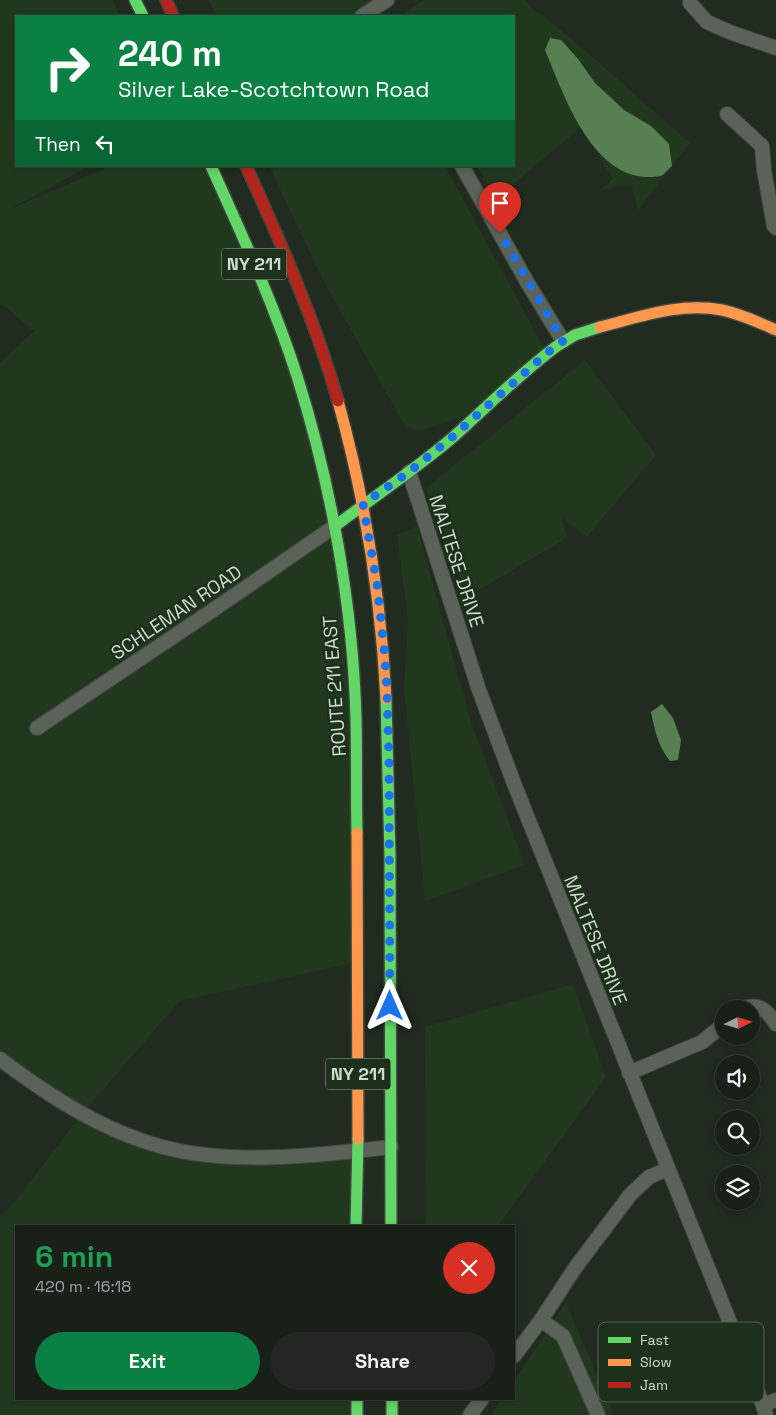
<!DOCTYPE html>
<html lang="en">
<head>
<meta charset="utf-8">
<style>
	body { margin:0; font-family:"Space Grotesk",sans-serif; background:#222821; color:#f1f3f6; height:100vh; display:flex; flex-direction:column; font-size:19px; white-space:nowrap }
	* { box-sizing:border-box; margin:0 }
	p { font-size:16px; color:#9fa3a2 }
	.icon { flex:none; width:28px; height:28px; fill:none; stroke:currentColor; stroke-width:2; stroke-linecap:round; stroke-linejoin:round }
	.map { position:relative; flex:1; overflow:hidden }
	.details { position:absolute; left:15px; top:1225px; width:500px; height:175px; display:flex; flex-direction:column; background:#192018; border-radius:0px; box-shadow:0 2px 8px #0003,0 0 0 1px #373e37 }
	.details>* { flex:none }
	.banner { position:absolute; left:15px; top:15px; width:500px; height:152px; border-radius:0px; box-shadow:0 2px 8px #0003,0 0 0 1px #373e37; background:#0b8043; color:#fff; overflow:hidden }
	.needle { width:32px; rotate:85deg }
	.fabs { position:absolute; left:715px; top:1000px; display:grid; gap:10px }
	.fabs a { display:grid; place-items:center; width:45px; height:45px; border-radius:50%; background:#192018; box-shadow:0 2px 8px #0003,0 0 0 1px #373e37; font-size:25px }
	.pin { position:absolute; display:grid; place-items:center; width:42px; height:42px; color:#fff; margin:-51px -21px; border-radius:50% 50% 50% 0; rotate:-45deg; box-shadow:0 0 5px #0007 }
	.pin .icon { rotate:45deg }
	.me { position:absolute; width:55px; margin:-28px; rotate:0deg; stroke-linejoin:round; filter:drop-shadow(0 0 4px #0008) }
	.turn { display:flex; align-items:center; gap:18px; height:105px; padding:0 20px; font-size:22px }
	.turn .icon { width:65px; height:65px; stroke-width:2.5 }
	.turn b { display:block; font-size:35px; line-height:42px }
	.then { display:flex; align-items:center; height:48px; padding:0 20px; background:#0003; gap:10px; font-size:19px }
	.round { display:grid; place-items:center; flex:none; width:52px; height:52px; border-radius:26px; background:#222821 }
	.overview { display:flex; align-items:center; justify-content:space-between; height:85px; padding:0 20px }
	h1 { font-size:30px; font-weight:700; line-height:38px; color:#1e9e55 }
	.button { display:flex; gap:10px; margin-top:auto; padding:10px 20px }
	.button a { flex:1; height:58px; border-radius:30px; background:#0b8043; color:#fff; font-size:20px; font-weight:700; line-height:58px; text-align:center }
	.button a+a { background:#222821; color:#f1f3f6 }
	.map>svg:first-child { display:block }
	.built { fill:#21381f }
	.water { fill:#567f52 }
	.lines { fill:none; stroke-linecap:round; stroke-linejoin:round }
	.street-casing { stroke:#3e473d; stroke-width:16 }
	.fast-casing { stroke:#3e473d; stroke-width:14 }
	.slow-casing { stroke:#3e473d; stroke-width:14 }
	.jam-casing { stroke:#3e473d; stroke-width:14 }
	.street { stroke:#5a625a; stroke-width:14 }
	.fast { stroke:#63d668; stroke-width:11 }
	.slow { stroke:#ff974d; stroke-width:11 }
	.jam { stroke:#b3261e; stroke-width:11 }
	.route { stroke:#1a73e8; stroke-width:9; stroke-dasharray:0 16.2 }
	.labels { text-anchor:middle; stroke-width:5; stroke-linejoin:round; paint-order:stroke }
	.shield { fill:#1d301b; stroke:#9aa898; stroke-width:1 }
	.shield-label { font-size:18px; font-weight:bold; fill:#cfdbcd }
	.street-label { font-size:19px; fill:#cfdbcd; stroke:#1d301b }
	.key { fill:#1d301b; stroke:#526350; stroke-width:1 }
	.key-label { font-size:14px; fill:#cfdbcd }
</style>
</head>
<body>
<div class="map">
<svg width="776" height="1415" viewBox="0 0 776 1415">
	<rect width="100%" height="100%" fill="#212b20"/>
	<g class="built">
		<path d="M0,0H113L120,16H16V166H89L8,210L110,166H210L293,364L335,526L357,812V962L180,1001L82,1114L185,1152L357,1151V1226H16V1399H357V1415H0V1217L16,1200L82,1114L0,1055V362L34,331L0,303Z"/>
		<path d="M208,0H380L354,16H217Z"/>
		<path d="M424,0H526L530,6L573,40L690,143L638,210L631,185L601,190L613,179L581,127L496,199L477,166H514V16H400Z"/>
		<path d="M269,166H445L544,348L463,417L422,430L406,428L324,282Z"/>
		<path d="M585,360L656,455L587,537L562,518L567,538L467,597L426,488Z"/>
		<path d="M417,526L470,719L525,865L425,901L404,689L408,621L397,535Z"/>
		<path d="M573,984L606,1077L498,1226H426L425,1027Z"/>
		<path d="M566,1303L614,1415H491L502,1399H514V1381Z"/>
	</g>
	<g class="water">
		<path d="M550,38L561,40L578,59L595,83L624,110L651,126L669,144L672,166C668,169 664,175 660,176C652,178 641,177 633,175C586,161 562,91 545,50Z"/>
		<path d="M662,704L673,718L681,740L678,760L670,761C658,746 655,731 651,712Z"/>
	</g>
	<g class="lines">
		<defs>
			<g id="street">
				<path d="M690,0V3L707,22L732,33L776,48"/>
				<path d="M362,16L387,0"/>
				<path d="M727,114L762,146L764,170L774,226L776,228"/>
				<path d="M462,166L527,282L563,341"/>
				<path d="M409,472L479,690L515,786L763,1405L766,1415"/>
				<path d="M37,728L213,610L335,526"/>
				<path d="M740,1009C758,1003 766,1008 776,1024"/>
				<path d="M0,1059C52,1098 107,1134 171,1149C238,1165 323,1155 391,1147"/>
				<path d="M629,1073L702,1042L724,1024"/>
				<path d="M541,1320L563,1336L598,1415"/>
				<path d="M514,1356L541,1320L575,1268L630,1195L649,1177L668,1169"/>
				<path d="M763,1405L776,1400"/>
				<path d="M470,1415L482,1399"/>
			</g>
			<g id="fast">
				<path d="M135,0L143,16"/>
				<path d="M211,166C242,235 274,304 297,376C331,484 353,606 356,719C357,757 356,795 357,833"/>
				<path d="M335,526C374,497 414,470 451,439C486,408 519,374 557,346L575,335L600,327"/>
				<path d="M386,699L390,856L391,1226"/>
				<path d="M356,1226L358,1139"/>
				<path d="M357,1399V1415"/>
				<path d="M392,1399V1415"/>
			</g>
			<g id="slow">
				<path d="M600,327C640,317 680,302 722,310C741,314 758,322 776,330"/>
				<path d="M338,401C365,499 381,598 386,699"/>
				<path d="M357,833L358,1139"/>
			</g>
			<g id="jam">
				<path d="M166,0L173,16"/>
				<path d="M246,166C281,243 315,320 338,401"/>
			</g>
		</defs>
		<use href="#street" class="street-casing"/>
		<use href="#fast" class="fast-casing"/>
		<use href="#slow" class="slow-casing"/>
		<use href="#jam" class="jam-casing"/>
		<use href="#street" class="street"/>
		<use href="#fast" class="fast"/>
		<use href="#slow" class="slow"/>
		<use href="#jam" class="jam"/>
	</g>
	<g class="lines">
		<path class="route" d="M390,1006L389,759L387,691L385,658L377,584L363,504L409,472L450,439L547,353L563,341L500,233"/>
	</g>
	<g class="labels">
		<g class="shield">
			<rect x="221.5" y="248.5" width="65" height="31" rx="4"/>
			<rect x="325.5" y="1058.5" width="65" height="31" rx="4"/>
		</g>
		<g class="shield-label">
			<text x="254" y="270">NY 211</text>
			<text x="358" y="1080">NY 211</text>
		</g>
		<g class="street-label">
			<text transform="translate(457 561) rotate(72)" y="7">MALTESE DRIVE</text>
			<text transform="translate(176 612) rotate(-34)" y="7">SCHLEMAN ROAD</text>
			<text transform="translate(334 686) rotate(-94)" y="7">ROUTE 211 EAST</text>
			<text transform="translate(596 940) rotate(68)" y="7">MALTESE DRIVE</text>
		</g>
	</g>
	<rect x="598" y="1322" width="166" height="80" rx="8" class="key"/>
	<rect x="608" y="1337" width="23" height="6" fill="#63d668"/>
	<rect x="608" y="1359" width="23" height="7" fill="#ff974d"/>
	<rect x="608" y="1382" width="23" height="6" fill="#b3261e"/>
	<g class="key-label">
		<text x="640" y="1345">Fast</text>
		<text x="640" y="1367">Slow</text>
		<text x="640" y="1390">Jam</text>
	</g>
</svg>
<div class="fabs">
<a><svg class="needle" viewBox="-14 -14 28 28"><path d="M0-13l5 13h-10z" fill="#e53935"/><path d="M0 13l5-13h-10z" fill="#9fa3a2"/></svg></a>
<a><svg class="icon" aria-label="sound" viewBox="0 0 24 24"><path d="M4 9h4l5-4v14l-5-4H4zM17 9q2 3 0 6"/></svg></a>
<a><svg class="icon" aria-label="search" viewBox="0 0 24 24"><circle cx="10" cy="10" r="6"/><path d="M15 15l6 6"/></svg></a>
<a><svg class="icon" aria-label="layers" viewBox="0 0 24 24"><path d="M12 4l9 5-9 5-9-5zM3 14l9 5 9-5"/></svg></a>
</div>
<div class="pin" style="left:500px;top:233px;background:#d93025"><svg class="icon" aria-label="arrive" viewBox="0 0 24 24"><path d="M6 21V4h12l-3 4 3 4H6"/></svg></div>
<svg class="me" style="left:390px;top:1006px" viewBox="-20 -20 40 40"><path d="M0-17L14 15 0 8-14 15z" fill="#1a73e8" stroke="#fff" stroke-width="4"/></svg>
<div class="banner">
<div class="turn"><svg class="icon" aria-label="right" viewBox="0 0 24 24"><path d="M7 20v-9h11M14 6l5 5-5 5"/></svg><div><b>240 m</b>Silver Lake-Scotchtown Road</div></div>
<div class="then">Then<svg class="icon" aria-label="left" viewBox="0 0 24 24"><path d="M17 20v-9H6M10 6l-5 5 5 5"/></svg></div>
</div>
<section class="details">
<div class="overview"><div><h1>6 min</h1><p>420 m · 16:18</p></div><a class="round" style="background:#d93025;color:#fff"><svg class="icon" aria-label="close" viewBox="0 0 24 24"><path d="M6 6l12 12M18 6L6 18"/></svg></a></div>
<div class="button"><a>Exit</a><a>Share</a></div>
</section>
</div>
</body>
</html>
